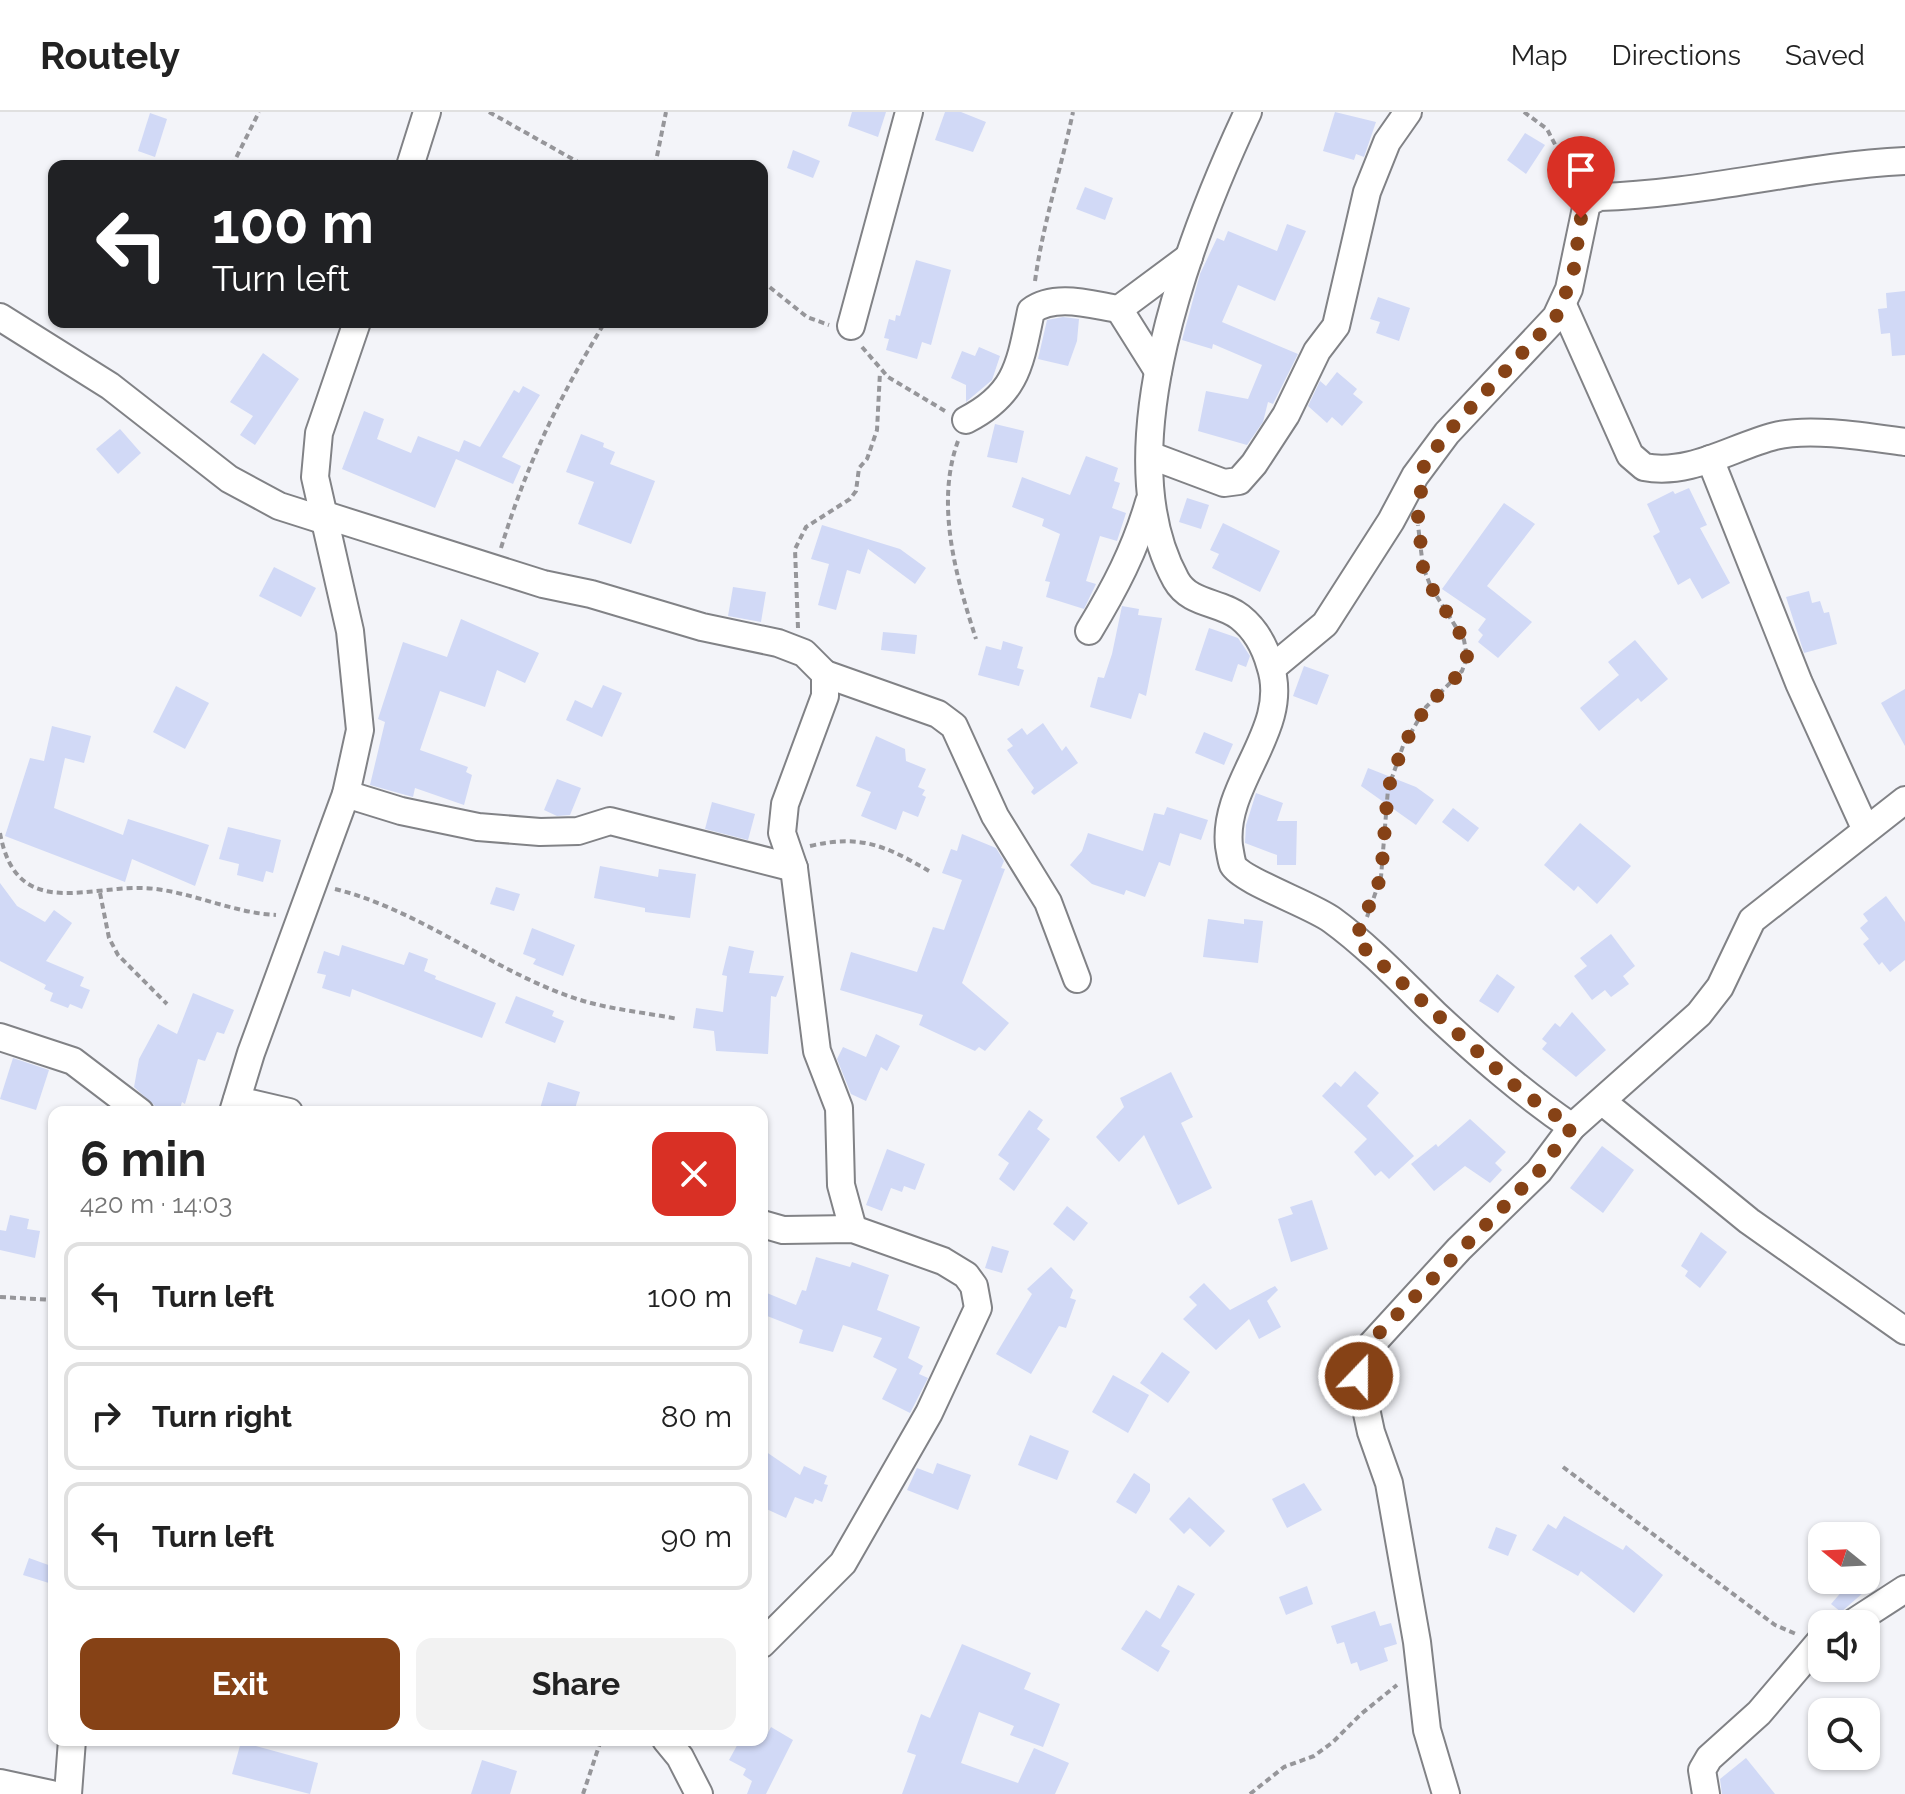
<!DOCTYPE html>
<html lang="en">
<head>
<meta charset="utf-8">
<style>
	body { margin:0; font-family:Raleway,sans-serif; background:#f2f2f2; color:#222; height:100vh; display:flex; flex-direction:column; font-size:30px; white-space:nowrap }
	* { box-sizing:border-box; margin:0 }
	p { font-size:26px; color:#767676 }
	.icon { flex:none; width:44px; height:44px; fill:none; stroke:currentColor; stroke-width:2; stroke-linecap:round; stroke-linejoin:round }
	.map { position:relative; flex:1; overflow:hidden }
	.drawer { position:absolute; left:48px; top:994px; width:720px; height:640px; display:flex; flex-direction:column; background:#fff; border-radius:16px; box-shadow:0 2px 6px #0004 }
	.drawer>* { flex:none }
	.hud { position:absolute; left:48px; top:48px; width:720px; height:168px; border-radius:16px; box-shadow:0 2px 6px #0004; background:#202124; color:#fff; overflow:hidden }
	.needle { width:52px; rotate:288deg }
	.buttons { position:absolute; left:1808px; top:1410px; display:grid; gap:16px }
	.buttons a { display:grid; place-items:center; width:72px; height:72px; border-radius:16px; background:#fff; box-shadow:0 2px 6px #0004; font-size:40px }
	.pin { position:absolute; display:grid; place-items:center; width:68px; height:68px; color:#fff; margin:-82px -34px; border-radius:50% 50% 50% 0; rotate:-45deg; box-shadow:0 0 8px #0007 }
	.pin .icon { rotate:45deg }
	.me { position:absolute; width:88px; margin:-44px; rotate:22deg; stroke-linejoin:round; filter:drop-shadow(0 0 6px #0008) }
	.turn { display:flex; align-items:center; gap:28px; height:168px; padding:0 32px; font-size:36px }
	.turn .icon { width:104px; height:104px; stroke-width:2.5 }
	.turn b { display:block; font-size:56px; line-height:68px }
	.round { display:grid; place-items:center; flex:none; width:84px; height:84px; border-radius:16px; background:#f2f2f2 }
	.summary { display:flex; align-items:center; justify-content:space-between; height:136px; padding:0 32px }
	h1 { font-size:48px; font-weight:700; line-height:60px }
	.cta { display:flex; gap:16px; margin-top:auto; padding:16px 32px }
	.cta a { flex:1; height:92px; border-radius:16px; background:#864216; color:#fff; font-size:32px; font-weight:700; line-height:92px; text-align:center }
	.cta a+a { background:#f2f2f2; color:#222 }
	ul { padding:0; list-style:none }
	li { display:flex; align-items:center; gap:24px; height:108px; margin:0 16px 12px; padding:0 16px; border:4px solid #e0e0e0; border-radius:16px }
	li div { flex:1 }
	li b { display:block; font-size:30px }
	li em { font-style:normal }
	header { display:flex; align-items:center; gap:48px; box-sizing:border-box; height:112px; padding:0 40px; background:#fff; border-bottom:2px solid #e0e0e0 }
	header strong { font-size:38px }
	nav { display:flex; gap:44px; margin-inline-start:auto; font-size:28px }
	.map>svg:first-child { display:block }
	.building { fill:#d1d9f6 }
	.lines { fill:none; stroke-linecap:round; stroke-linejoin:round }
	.street-casing { stroke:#818286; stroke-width:30 }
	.path { stroke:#96969a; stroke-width:4; stroke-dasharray:6 4; stroke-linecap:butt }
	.street { stroke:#fff; stroke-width:26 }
	.route { stroke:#864216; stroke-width:14; stroke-dasharray:0 25.2 }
</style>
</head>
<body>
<header>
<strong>Routely</strong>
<nav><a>Map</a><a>Directions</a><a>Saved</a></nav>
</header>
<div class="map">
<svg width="1905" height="1682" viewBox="0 0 1905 1682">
	<rect width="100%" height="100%" fill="#f3f4f9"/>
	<g class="building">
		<path d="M852,0H886L878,25L848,14Z"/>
		<path d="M945,0H961L986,10L973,40L935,28Z"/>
		<path d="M1335,0L1376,10L1364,45L1356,42L1354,48L1323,39Z"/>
		<path d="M150,1L167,7L155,45L138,39Z"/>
		<path d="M1525,21L1545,33L1526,62L1507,48Z"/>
		<path d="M793,38L820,49L813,66L787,56Z"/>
		<path d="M1085,75L1113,86L1105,108L1076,97Z"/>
		<path d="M1287,112L1306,119L1275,189L1238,173L1222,210L1298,242L1273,292L1268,290L1263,310L1247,333L1198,319L1206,279L1248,287L1262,253L1213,232L1212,237L1182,228L1200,162L1217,126L1224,129L1228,119L1277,139Z"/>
		<path d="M916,148L951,158L931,233L922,230L917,247L886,238L889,227L884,226L889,207L895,209L896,203L900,204Z"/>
		<path d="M1905,179V243L1892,244L1890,221L1881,222L1878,197L1887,196L1886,181Z"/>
		<path d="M1378,185L1410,196L1399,229L1376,221L1380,210L1370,207Z"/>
		<path d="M1063,205L1079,207L1077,229L1068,254L1038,247L1047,208Z"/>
		<path d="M979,235L1000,244L992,268L966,290V273L951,266L962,239L975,244Z"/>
		<path d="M263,241L299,267L255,333L240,323L253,304L230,290Z"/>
		<path d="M1337,260L1357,277L1353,282L1363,290L1342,314L1332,305L1327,311L1308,294L1320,269L1326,274Z"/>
		<path d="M523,274L540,283L502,345L521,354L513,372L456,347L435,396L342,357L364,299L384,307L377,327L411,341L418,324L459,340L464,328L480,335L514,278L519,281Z"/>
		<path d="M995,312L1024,319L1017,351L987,345Z"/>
		<path d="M120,317L141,341L118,362L96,337Z"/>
		<path d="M581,322L604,331L603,335L615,340L610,352L655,369L631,432L578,412L594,370L566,360Z"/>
		<path d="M1086,344L1118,356L1114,369L1120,371L1112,396L1126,401L1117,429L1100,424L1086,469L1096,472L1084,497L1046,485L1050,470L1045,469L1060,422L1042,414L1044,407L1012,395L1022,365L1070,383Z"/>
		<path d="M1689,376L1707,413L1700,416L1730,471L1702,487L1690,466L1678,473L1653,424L1660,420L1647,392L1673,379L1675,382Z"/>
		<path d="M1187,386L1209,393L1201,417L1179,410Z"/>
		<path d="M1504,391L1535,412L1487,474L1532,510L1498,546L1478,530L1483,523L1478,518L1486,507L1442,477Z"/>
		<path d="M1223,411L1280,439L1260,480L1212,456L1219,442L1210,438Z"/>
		<path d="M822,413L900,437L926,456L915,472L868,437L860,462L847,458L836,498L818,493L829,452L811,447Z"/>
		<path d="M274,455L316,476L301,505L259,484Z"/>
		<path d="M733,475L766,480L761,510L728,504Z"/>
		<path d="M1809,479L1812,491L1820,489L1824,501L1829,500L1837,532L1804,541L1786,485Z"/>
		<path d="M1122,494L1139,497L1138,503L1162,506L1146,584L1139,581L1131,607L1090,595L1098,565L1104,566L1112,542Z"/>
		<path d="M461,507L539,541L525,571L497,558L485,595L440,579L420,638L468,655L466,660L472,663L464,693L415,676L413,685L370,673L385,610L378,607L403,530L447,545Z"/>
		<path d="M1209,516L1238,526L1250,544L1246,555L1238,552L1232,570L1195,558Z"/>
		<path d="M883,520L917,523L915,542L881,538Z"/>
		<path d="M1635,528L1668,567L1641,590L1638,586L1599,619L1580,596L1619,563L1608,550Z"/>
		<path d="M1003,529L1023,535L1017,556L1024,558L1019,574L978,563L986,534L1001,538Z"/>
		<path d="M1304,554L1329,563L1317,593L1293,584Z"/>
		<path d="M603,573L622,581L602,625L566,608L575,588L592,596Z"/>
		<path d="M176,574L209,591L185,637L153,620Z"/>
		<path d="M1905,577V634L1881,591Z"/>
		<path d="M1043,611L1062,639L1066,634L1078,651L1034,683L1031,680L1034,676L1007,638L1013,634L1007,627L1022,616L1027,623Z"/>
		<path d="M52,614L91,624L84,651L65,646L54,696L123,723L128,707L209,733L195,774L132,747L125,770L5,724L30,646L44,649Z"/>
		<path d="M1204,620L1233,632L1224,653L1195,641Z"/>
		<path d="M876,624L905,637L906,649L926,657L918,675L925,678L922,683L926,685L918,705L903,699L896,718L861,704L871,680L856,674Z"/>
		<path d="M1368,656L1416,675L1434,688L1416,713L1361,674Z"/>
		<path d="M557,667L581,676L570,703L557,704L544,698Z"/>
		<path d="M1256,681L1283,691L1277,709H1297L1296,753H1277V743L1245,731L1246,713Z"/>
		<path d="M712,690L755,702L748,728L705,717Z"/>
		<path d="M1167,695L1208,708L1201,728L1180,721L1170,754L1159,750L1145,785L1126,778L1124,783L1092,772L1070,753L1082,739L1088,721L1143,739L1154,701L1164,703Z"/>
		<path d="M1453,696L1479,716L1468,730L1442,710Z"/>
		<path d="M1580,711L1631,754L1597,792L1578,774L1574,779L1544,753Z"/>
		<path d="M228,715L281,728L273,761L266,759L263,770L237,763L239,752L219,747Z"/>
		<path d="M962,722L996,736L1004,749L1001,756L1005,757L962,871L1009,911L985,939L979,935L975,939L919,913L923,903L840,878L851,840L917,860L933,815L944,818L962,768L942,761L951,737L957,739Z"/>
		<path d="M600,754L658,765L659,757L696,762L690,806L645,800V796L594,786Z"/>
		<path d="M0,771L17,794L45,810L54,798L72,811L46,849L84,865L80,874L90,878L82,897L70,892L68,896L50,889L53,881L44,877L46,873L0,849Z"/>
		<path d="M496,775L520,782L514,799L490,792Z"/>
		<path d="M1886,784L1905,810V848L1890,860L1882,850L1879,853L1863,832L1869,827L1860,816L1868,809L1863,802Z"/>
		<path d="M1208,807L1244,812V807L1263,809L1258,851L1203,845Z"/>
		<path d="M532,816L575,833L563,864L533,852L536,847L523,842Z"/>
		<path d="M1611,822L1635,854L1623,864L1629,872L1611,885L1605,878L1592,888L1574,864L1587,854L1580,846Z"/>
		<path d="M342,833L404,853L409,840L428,847L424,859L436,864L435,867L496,891L482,926L352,877L350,885L322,876L326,863L317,861L324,839L339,844Z"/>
		<path d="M729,834L754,839L749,861L784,864L776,885L771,884L768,942L716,939L714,919L693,916L696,896L723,900L727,864L722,863Z"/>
		<path d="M1497,862L1515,875L1498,901L1479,889Z"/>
		<path d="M193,881L234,898L224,922L217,920L205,949L198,947L185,992L182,990L179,1000H175L155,994L134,975L139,947L158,912L177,922Z"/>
		<path d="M516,884L554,899L552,904L564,909L555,931L505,911Z"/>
		<path d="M1572,900L1606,938L1576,965L1542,937L1547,931L1542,927L1555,911L1560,915Z"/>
		<path d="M876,922L900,934L887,959L881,955L866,989L851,982L837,947L843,935L866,945Z"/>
		<path d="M13,946L49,958L36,998L0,987Z"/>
		<path d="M1355,959L1379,981L1367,994L1414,1044L1389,1067L1381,1059L1375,1064L1354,1040L1367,1027L1322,984L1335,970L1341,975Z"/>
		<path d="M1171,960L1193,1005L1181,1011L1212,1076L1178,1093L1144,1023L1119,1050L1096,1025L1124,995L1120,986Z"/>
		<path d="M548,970L580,980L574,1000H539Z"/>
		<path d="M1029,998L1043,1008L1037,1017L1050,1027L1014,1079L999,1067L1009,1051L998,1043Z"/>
		<path d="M1470,1007L1506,1040L1495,1051L1502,1058L1490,1071L1465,1054L1434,1079L1411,1052L1436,1032L1438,1035Z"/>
		<path d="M1602,1034L1634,1058L1603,1101L1570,1076Z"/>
		<path d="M887,1037L925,1052L915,1078L904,1074L902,1080L891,1076L882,1099L866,1093Z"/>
		<path d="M1312,1088L1328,1137L1291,1150L1278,1107L1293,1102L1290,1095Z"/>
		<path d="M1067,1094L1088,1111L1074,1129L1053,1112Z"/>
		<path d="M10,1103L29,1107L27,1117L40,1119L35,1146L0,1138V1118L6,1119Z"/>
		<path d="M1701,1120L1727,1140L1700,1176L1685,1164L1688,1159L1681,1154Z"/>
		<path d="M992,1134L1009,1139L1002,1161L985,1156Z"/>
		<path d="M816,1145L850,1155L852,1150L889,1163L877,1198L920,1215L908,1246L923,1254L919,1262L928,1266L910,1301L882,1287L897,1257L873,1245L882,1226L843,1213L833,1240L799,1231L803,1218L762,1202V1179L796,1193L802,1178L806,1179Z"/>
		<path d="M1051,1155L1073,1178L1070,1186L1076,1188L1066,1216L1059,1214L1031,1262L996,1242L1032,1182L1027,1177Z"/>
		<path d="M1204,1171L1230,1198L1275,1174L1278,1178L1267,1189L1281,1215L1259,1227L1249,1207L1216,1238L1183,1207L1197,1193L1189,1185Z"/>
		<path d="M1162,1240L1190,1260L1168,1291L1140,1271Z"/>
		<path d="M1113,1263L1149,1283L1128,1321L1092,1300Z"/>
		<path d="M1030,1323L1069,1339L1057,1368L1018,1353Z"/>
		<path d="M762,1337L800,1363L804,1354L827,1364L824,1372L828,1373L822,1390L815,1387L813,1392L795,1385L786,1406L762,1395Z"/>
		<path d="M937,1351L971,1363L958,1398L907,1378L917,1356L933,1362Z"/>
		<path d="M1134,1361L1150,1372V1379L1136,1402L1116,1390Z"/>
		<path d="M1304,1371L1322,1398L1287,1416L1272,1387Z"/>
		<path d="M1189,1385L1225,1419L1210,1435L1190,1416L1184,1422L1169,1407Z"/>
		<path d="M1564,1404L1623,1438L1626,1433L1663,1463L1634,1501L1581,1459L1578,1464L1532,1438L1548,1412L1556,1417Z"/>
		<path d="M1496,1415L1517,1423L1508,1444L1488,1436Z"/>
		<path d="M29,1446L54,1455L49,1471L23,1463Z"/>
		<path d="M1850,1470L1863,1481L1841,1500L1831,1492Z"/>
		<path d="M1178,1473L1195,1482L1161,1534L1170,1539L1158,1560L1121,1537L1146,1498L1160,1507Z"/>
		<path d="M1307,1474L1313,1492L1286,1503L1279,1485Z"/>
		<path d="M1375,1499L1380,1514L1391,1511L1397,1532L1384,1536L1388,1549L1360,1559L1357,1550L1351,1552L1344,1530L1337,1532L1331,1514Z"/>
		<path d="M962,1532L1031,1561L1024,1577L1060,1592L1043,1635L1010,1623L1014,1614L979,1600L961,1651L1018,1671L1034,1636L1069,1651L1055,1682H902L916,1643L907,1640L921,1602L930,1606Z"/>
		<path d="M771,1615L793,1628L766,1682H747L752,1669L743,1663L746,1657L729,1648L740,1628H764Z"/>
		<path d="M241,1630L318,1651L310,1682L232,1662Z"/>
		<path d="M1746,1646L1775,1682H1722L1720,1667Z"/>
		<path d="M482,1648L517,1659L510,1682H471Z"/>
	</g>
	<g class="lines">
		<defs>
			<g id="street">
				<path d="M1248,0C1191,122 1105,339 1176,468C1190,493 1220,489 1240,505C1255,517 1265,535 1270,553C1292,617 1222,670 1229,734C1230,739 1231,748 1233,753C1242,769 1312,793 1332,808C1369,835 1402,870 1435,902C1479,943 1522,981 1572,1015"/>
				<path d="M410,54L427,0"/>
				<path d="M1563,193L1630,343L1644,355C1690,364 1732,335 1775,324C1810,315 1869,325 1905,330"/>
				<path d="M1119,197L1158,259"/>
				<path d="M0,205L110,274L229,367L279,394L323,408"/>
				<path d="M851,214L909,0"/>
				<path d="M966,308C1017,282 1020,252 1031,199C1055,181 1092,193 1119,197L1189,145"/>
				<path d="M1152,344L1224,371L1239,369L1254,352L1286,303L1317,239L1336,214L1367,80L1387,30L1408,0"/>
				<path d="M1710,347L1799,571L1865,716"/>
				<path d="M322,402L543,472L591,482L702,515L778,531L804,541L825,562V584L785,692L782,721L794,756L817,939L839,996L841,1073L853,1117"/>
				<path d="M1089,519C1115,476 1135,438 1149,390"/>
				<path d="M1272,556L1325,512L1391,409L1415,364L1447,321L1556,205L1569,177L1587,91L1599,85C1703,82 1802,54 1905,49"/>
				<path d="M825,562L938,602L954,614L995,704L1048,790L1077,867"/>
				<path d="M346,682L401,699L478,715L540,720L578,719L610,709L794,756"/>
				<path d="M0,925L73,949L140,1000"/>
				<path d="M237,988L289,1000"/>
				<path d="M1603,990L1749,1109L1905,1219"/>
				<path d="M233,1000L251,941L346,682L360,618L350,519L315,365L319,321L357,210"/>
				<path d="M762,1112L783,1118L853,1117L943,1149L966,1163L974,1174L978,1196L929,1301L843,1451L762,1532"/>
				<path d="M1851,1512L1905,1477"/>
				<path d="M666,1628L680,1645L699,1682"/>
				<path d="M0,1671L51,1682"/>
				<path d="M68,1682L72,1628"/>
				<path d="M1446,1682L1427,1618L1417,1530L1389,1371L1371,1320L1359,1264L1361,1244L1459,1137L1539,1059L1572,1015L1699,902L1720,875L1752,808L1905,688"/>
				<path d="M1706,1682L1702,1658L1709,1646L1759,1601L1822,1527"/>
			</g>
		</defs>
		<use href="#street" class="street-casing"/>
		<g class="path">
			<path d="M489,0L585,54"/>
			<path d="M1524,0L1547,17L1575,71"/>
			<path d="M232,54L259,0"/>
			<path d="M655,54L666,0"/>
			<path d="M762,169L807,205L829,213"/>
			<path d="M1035,169C1043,111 1061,57 1073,0"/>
			<path d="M862,235L888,265L945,299"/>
			<path d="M958,329C935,392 956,465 976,527"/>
			<path d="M501,436C527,351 559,286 605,210"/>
			<path d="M798,516L795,437L806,415L850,387L856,379L859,356L867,347L877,318L880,260"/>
			<path d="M0,721C17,814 93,769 156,777C196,782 235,801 276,803"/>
			<path d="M810,734C861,722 886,734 929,759"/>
			<path d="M335,777C424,799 500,865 587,890C616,898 648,901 678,907"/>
			<path d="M100,781L109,826L118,843L167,892"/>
			<path d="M1367,805L1381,765L1388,677L1403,634L1426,595L1462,559L1467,545L1464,528L1431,475L1423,455L1418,413"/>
			<path d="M0,1185L54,1188"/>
			<path d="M1563,1355L1748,1493L1775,1513L1796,1522"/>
			<path d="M583,1682L601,1628"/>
			<path d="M1250,1682L1284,1655L1314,1644L1333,1630L1361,1602L1397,1573"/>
		</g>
		<use href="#street" class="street"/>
	</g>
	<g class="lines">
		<path class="route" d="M1359,1264L1361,1244L1380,1220L1539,1059L1572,1015L1522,980L1355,828L1381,765L1388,677L1403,634L1426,595L1462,559L1467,545L1464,528L1431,475L1423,455L1418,405L1424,353L1447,321L1556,205L1573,163L1581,106"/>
	</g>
</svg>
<div class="buttons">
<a><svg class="needle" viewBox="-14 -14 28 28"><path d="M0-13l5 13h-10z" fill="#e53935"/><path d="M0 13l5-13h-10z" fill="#767676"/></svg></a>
<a><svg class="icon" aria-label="sound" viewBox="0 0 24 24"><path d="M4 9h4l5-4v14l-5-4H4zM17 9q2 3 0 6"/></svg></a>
<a><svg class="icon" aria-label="search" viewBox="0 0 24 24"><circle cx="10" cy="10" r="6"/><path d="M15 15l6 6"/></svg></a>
</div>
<div class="pin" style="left:1581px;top:106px;background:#d93025"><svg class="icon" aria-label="arrive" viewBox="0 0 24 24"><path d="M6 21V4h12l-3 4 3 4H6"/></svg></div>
<svg class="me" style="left:1359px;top:1264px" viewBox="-20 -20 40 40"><circle r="17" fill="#864216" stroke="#fff" stroke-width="3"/><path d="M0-11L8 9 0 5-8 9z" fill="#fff"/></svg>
<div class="hud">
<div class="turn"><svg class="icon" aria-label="left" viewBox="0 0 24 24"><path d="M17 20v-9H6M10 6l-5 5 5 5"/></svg><div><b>100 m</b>Turn left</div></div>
</div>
<section class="drawer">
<div class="summary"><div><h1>6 min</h1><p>420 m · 14:03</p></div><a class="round" style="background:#d93025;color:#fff"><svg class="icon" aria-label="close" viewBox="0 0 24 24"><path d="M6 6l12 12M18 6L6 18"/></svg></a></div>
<ul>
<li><svg class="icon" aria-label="left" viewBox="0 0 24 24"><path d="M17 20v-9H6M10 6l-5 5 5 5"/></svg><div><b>Turn left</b></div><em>100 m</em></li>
<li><svg class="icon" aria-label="right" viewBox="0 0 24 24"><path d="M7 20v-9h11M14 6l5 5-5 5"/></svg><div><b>Turn right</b></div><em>80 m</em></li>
<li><svg class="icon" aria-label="left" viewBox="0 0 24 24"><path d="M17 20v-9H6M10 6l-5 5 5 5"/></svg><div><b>Turn left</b></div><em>90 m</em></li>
</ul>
<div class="cta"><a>Exit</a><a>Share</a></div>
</section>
</div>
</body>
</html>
